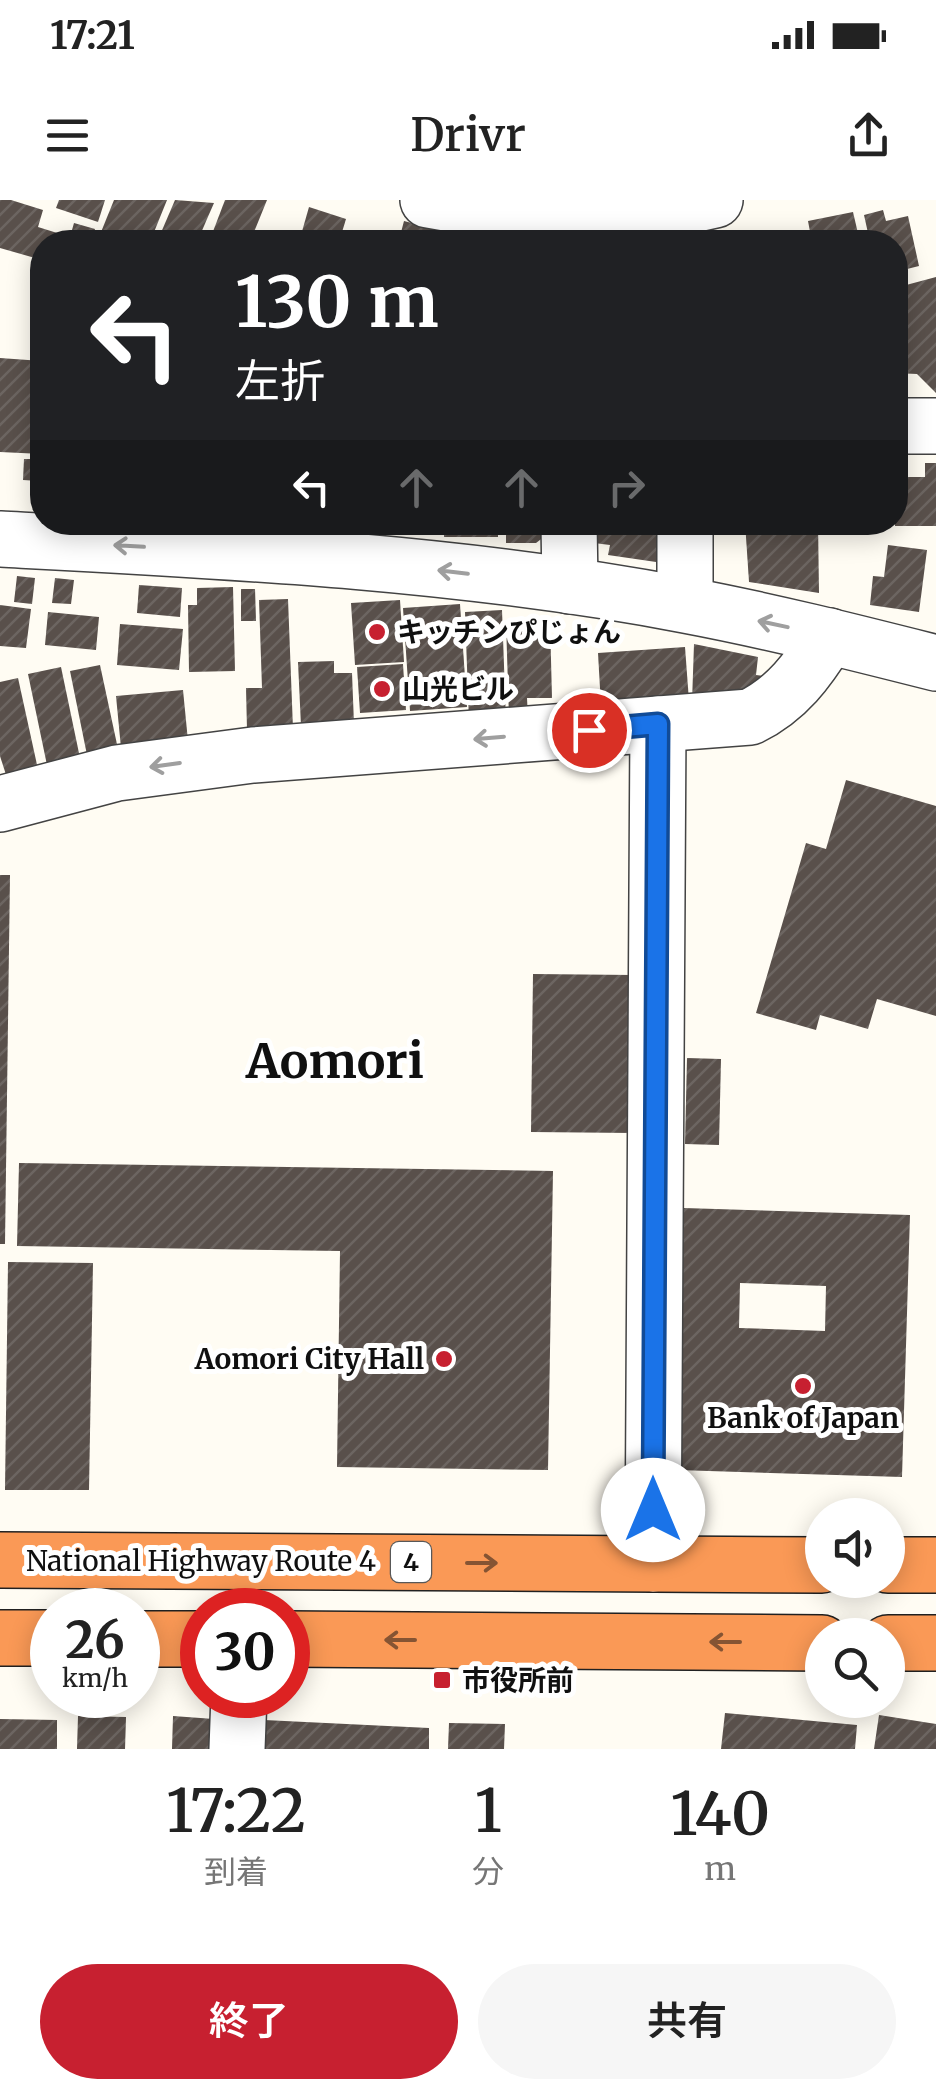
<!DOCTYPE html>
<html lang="ja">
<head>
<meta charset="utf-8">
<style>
	body { margin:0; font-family:Merriweather,"Noto Sans JP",serif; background:#f6f6f6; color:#222; height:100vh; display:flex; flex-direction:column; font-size:38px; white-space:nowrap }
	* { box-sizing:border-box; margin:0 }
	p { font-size:32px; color:#767676 }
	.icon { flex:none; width:55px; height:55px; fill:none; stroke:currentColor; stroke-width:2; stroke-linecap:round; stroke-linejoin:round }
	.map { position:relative; height:1549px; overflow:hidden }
	.panel { display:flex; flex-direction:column; background:#fff; flex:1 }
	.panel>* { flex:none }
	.hud { position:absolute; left:30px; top:30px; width:878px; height:305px; border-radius:40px; box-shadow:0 5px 25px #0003; background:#202124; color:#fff; overflow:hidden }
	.fabs { position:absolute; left:805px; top:1298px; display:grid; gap:20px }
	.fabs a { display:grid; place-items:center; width:100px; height:100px; border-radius:50%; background:#fff; box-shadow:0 5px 25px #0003; font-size:50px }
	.speed { position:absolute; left:30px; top:1388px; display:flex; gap:20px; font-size:50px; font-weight:700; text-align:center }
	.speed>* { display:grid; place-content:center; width:130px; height:130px; border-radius:50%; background:#fff; box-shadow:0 5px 25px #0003; line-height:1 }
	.speed small { font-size:25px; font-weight:400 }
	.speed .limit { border:15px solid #d22; background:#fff; color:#111 }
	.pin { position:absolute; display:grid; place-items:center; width:85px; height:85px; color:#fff; margin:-42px; border:5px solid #fff; border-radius:50%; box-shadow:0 2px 10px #0007 }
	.me { position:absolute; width:110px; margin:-55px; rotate:0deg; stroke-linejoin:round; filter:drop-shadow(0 0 8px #0008) }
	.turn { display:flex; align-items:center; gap:35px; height:210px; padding:0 40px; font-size:45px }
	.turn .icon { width:130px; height:130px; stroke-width:2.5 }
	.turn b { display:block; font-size:70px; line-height:85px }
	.lanes { display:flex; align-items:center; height:95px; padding:0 40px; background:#0003; justify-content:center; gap:50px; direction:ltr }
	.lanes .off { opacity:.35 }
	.eta { display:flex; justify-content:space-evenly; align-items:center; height:170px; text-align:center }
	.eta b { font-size:60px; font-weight:600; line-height:70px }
	.cta { display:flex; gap:20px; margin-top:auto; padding:20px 40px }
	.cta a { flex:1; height:115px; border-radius:60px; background:#c72030; color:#fff; font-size:40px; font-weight:600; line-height:115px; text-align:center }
	.cta a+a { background:#f6f6f6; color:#222 }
	.status { display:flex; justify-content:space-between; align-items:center; height:70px; padding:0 50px; background:#fff; direction:ltr }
	.status svg { height:28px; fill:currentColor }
	header { display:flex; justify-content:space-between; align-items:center; height:130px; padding:0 40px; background:#fff; font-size:45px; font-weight:600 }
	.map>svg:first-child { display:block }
	.building { fill:url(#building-hatch); fill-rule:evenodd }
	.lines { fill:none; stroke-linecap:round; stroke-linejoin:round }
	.minor-casing { stroke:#434343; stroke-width:58 }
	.highway-casing { stroke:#212121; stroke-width:58 }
	.minor { stroke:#fff; stroke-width:55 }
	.highway { stroke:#fa9956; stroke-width:55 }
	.oneway { stroke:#9f9f9f }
	.oneway2 { stroke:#855433 }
	.route-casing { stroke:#114b97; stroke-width:25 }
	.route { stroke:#1a73e8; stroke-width:18 }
	.poi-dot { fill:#c72030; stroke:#fff; stroke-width:4 }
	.labels { text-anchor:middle; stroke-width:10; stroke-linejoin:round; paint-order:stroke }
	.shield { fill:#fff; stroke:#585858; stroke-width:2.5 }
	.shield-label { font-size:25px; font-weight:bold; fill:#101010 }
	.poi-label { font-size:28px; font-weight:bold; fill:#101010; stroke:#fff; text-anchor:start }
	.street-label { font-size:28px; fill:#101010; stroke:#fff }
	.town-label { font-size:48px; font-weight:bold; fill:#101010; stroke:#fff }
</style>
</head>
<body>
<div class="status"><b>17:21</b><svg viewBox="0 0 49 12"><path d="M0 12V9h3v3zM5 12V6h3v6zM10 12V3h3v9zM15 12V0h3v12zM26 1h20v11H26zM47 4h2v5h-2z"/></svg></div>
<header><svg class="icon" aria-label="menu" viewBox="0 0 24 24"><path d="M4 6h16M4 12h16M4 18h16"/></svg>Drivr<svg class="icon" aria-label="share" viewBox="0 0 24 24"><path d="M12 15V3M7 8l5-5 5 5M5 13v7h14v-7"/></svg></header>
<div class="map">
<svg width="936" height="1549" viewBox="0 0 936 1549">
	<defs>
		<pattern id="building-hatch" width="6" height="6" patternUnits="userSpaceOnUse" patternTransform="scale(2.5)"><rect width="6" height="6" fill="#59504b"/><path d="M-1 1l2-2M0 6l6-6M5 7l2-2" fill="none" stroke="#6c6561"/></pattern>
	</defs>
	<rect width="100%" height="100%" fill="#fffcf3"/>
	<g class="building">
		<path d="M0,0H11L43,10L38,27L70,37L74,23L95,29L91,42H42V60L0,48Z"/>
		<path d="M59,0H105L98,22L56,8Z"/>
		<path d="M114,0H167L150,42H97Z"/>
		<path d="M175,0L214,3L197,42H157Z"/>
		<path d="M225,0H267L250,42H209Z"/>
		<path d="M309,7L346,19L339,42H299Z"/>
		<path d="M883,10L886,21L908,16L919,66L895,72V42H870L864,15Z"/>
		<path d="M853,12L860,42H812L808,21Z"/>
		<path d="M404,21L435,29L432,42H364L366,37L399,40Z"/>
		<path d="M445,32L477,36V42H444Z"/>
		<path d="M936,77V193L917,174L895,173V88Z"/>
		<path d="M0,158L42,161V254L0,252Z"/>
		<path d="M24,259H40L39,281L23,280Z"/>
		<path d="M925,263H936V326H895V277H925Z"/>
		<rect x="444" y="322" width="54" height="15"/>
		<path d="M506,322H550L549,333L536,343H506Z"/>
		<path d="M597,322H660L663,363L608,355L610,345L594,343Z"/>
		<path d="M745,322H818L819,393L749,382Z"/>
		<path d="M888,345L927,350L919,412L870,405L873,376L884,377Z"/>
		<path d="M17,376L35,378L32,404L14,402Z"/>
		<path d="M55,378L74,380L71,404L52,403Z"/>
		<path d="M139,385L182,388L180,417L137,413Z"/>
		<path d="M233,387L235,471L189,472L188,405H197V388Z"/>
		<path d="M241,389H255L256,421H241Z"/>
		<path d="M288,399L293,529L247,530L246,488H262L259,400Z"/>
		<path d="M400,400L404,462L355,465L351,403Z"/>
		<path d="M460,404L467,507L410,511L403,408Z"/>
		<path d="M0,405L31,409L26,448L0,446Z"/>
		<path d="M502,410L506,521L469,522L465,412Z"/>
		<path d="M48,412L99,417L96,450L45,445Z"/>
		<path d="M550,421L552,498H527L528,518H509L506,422Z"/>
		<path d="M120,424L183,429L179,470L117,465Z"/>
		<path d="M694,444L758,457L756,475L771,477L770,488L692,502Z"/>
		<path d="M685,447L689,501L601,506L598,453Z"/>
		<path d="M334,461V473H352L354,524L301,526L298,462Z"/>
		<path d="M403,464L406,510L360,513L357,467Z"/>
		<path d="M100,465L118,549L87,555L70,471Z"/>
		<path d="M61,467L80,558L47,565L28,474Z"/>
		<path d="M18,478L39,574L8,581L0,556V482Z"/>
		<path d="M183,490L188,541L121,548L116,496Z"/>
		<path d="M846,580L936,606V816L877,799L868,829L820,815L816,830L756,813L806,643L826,649Z"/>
		<path d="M0,675H10L5,1044H0Z"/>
		<path d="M533,774L633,775L632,933L531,932Z"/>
		<path d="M687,858L721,859L719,945L685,944Z"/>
		<path d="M19,963L553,971L548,1270L337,1267L340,1051L17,1046Z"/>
		<path d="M684,1008L910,1015L902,1277L677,1270ZM740,1083L826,1086L825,1131L739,1128Z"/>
		<path d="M8,1062L93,1063L89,1290H5Z"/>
		<path d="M725,1513L857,1525L855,1549H721Z"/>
		<path d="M879,1515L936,1524V1549H874Z"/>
		<path d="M78,1516L126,1517L125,1549H77Z"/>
		<path d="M173,1516L214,1519L212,1549H172Z"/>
		<path d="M0,1519L57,1520V1549H0Z"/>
		<path d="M264,1520L429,1528V1549H264Z"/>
		<path d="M449,1523L505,1524L504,1549H448Z"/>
	</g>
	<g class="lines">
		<defs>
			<g id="minor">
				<path d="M428,0L560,23L634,18L715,0"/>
				<path d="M895,226H936"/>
				<path d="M569,322L570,386"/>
				<path d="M0,339C229,351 460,362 685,405C770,421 853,442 936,463"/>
				<path d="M685,404V322"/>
				<path d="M0,604L117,573L253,555L750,517C787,499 808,470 829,436"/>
				<path d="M653,1364L658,524"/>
				<path d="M237,1549L239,1495"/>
			</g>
			<g id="highway">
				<path d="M0,1360L822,1365"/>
				<path d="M888,1365H936"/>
				<path d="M0,1438H52"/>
				<path d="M138,1439H202"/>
				<path d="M288,1439L822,1443"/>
				<path d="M888,1443H936"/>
			</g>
		</defs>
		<use href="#minor" class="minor-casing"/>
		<use href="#highway" class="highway-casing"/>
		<use href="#minor" class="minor"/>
		<use href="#highway" class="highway"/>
	</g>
	<defs><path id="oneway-shaft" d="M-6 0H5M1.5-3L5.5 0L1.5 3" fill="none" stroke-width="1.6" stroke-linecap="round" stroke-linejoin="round" transform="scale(2.5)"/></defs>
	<g class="oneway">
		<use href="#oneway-shaft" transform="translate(129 346) rotate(-177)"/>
		<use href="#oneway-shaft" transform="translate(453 372) rotate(-173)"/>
		<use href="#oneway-shaft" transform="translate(773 424) rotate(-168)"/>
		<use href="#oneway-shaft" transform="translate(489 538) rotate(175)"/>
		<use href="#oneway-shaft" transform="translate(165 565) rotate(172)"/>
	</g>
	<g class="oneway2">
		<use href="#oneway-shaft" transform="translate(482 1363)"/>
		<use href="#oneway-shaft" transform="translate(400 1440) rotate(-180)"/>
		<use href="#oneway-shaft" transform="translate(725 1442) rotate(-180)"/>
	</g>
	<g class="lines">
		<defs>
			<path id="route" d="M589,530L658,524L653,1310"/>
		</defs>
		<use href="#route" class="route-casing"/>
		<use href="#route" class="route"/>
	</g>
	<g class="poi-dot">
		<circle cx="377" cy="432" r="10"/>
		<circle cx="382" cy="489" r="10"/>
		<circle cx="444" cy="1159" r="10"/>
		<circle cx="803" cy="1186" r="10"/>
		<rect x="432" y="1470" width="20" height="20" rx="5"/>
	</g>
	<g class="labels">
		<rect class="shield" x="391" y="1342" width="40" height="40" rx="8"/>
		<g class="shield-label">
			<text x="411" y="1371">4</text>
		</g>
		<g class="poi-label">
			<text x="397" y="442">キッチンぴじょん</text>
			<text x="402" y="499">山光ビル</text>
			<text x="424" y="1169" text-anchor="end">Aomori City Hall</text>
			<text x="803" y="1228" text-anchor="middle">Bank of Japan</text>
			<text x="462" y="1490">市役所前</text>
		</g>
		<g class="street-label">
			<text x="201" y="1371">National Highway Route 4</text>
		</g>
		<g class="town-label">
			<text x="335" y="878">Aomori</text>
		</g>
	</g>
</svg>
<div class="fabs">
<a><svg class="icon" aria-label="sound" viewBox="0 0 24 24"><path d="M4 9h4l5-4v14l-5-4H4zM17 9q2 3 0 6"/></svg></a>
<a><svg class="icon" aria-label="search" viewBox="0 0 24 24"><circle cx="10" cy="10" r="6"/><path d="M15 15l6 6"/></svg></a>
</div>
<div class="speed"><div>26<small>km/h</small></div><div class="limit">30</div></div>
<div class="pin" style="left:589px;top:530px;background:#d93025"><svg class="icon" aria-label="arrive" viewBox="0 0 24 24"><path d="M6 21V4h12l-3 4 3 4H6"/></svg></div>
<svg class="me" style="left:653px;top:1310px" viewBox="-20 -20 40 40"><circle r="19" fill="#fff"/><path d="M0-13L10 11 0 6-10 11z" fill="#1a73e8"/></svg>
<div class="hud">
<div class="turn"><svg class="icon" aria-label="left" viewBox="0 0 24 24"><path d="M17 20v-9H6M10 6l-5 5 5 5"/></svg><div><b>130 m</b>左折</div></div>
<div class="lanes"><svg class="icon" aria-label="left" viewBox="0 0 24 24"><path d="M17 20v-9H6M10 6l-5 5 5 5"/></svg><svg class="icon off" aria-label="ahead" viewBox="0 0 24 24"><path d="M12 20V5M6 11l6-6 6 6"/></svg><svg class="icon off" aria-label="ahead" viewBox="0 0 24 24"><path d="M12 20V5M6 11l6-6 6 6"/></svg><svg class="icon off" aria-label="right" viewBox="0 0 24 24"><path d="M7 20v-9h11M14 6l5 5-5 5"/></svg></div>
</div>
</div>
<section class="panel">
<div class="eta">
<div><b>17:22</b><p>到着</p></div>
<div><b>1</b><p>分</p></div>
<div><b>140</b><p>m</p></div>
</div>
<div class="cta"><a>終了</a><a>共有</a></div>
</section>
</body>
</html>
